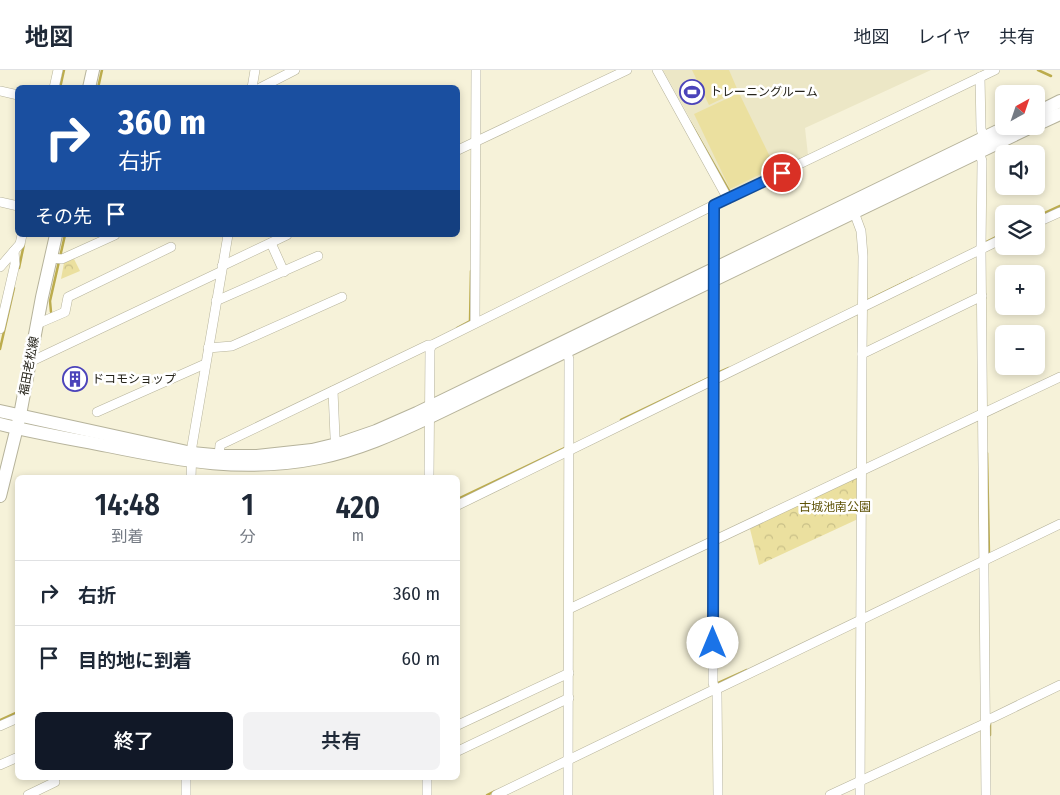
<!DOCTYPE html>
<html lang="ja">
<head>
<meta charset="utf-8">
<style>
	body { margin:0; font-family:"Fira Sans Condensed","Noto Sans JP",sans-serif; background:#f2f2f3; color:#1f2937; height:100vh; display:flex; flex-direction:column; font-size:19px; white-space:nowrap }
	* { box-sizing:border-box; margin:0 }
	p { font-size:16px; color:#747a83 }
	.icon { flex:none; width:28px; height:28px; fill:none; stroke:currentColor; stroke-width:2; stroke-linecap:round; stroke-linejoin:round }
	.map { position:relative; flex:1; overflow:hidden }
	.panel { position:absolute; left:15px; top:405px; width:445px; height:305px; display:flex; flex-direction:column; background:#fff; border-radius:8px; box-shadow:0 2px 8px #0003 }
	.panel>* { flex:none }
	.guide { position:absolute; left:15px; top:15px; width:445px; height:152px; border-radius:8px; box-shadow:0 2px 8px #0003; background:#1a4fa0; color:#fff; overflow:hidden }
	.needle { width:32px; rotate:40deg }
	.controls { position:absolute; left:995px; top:15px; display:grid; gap:10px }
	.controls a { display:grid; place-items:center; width:50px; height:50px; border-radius:8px; background:#fff; box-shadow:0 2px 8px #0003; font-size:25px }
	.pin { position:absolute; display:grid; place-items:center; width:42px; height:42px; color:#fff; margin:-21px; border:2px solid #fff; border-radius:50%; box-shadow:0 1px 5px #0007 }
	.me { position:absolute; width:55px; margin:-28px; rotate:0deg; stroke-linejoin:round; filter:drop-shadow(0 0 4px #0008) }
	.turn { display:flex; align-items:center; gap:18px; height:105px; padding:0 20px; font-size:22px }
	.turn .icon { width:65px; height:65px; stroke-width:2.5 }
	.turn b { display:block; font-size:35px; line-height:42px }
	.then { display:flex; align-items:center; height:48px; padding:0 20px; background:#0003; gap:10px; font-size:19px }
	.eta { display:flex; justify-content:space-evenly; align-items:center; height:85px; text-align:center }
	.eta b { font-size:30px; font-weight:600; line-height:35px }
	.primary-button { display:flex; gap:10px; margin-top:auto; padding:10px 20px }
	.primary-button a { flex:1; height:58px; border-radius:8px; background:#111827; color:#fff; font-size:20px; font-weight:600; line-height:58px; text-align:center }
	.primary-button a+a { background:#f2f2f3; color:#1f2937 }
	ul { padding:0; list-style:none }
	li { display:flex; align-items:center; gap:15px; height:65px; padding:0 20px; border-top:1px solid #e0e1e3 }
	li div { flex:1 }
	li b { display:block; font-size:19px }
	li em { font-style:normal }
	header { display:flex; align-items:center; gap:30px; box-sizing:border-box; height:70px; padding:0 25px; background:#fff; border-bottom:1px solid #e0e1e3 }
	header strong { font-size:24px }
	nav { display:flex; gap:28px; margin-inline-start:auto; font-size:18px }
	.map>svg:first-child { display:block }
	.built { fill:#ece7c6 }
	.green { fill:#ebe09f }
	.park { fill:url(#park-crowns) }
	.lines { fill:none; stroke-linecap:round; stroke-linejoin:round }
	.stream { stroke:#bcac4d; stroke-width:2.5 }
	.street-casing { stroke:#b6b39b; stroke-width:10 }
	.secondary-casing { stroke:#b6b39b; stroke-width:14 }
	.street { stroke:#fff; stroke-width:9 }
	.secondary { stroke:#fff; stroke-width:12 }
	.route-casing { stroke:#114b97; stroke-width:12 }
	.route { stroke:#1a73e8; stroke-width:9 }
	.labels { text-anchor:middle; stroke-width:5; stroke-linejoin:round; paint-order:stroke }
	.poi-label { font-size:12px; fill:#26241b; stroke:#fff; text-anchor:start }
	.street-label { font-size:12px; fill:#26241b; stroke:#fff }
	.park-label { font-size:12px; fill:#5e5206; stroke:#fff }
</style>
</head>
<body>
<header>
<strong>地図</strong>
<nav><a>地図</a><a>レイヤ</a><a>共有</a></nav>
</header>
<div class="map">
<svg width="1060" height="725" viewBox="0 0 1060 725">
	<defs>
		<pattern id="park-crowns" width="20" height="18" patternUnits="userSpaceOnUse" patternTransform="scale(1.25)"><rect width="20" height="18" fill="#ebe09f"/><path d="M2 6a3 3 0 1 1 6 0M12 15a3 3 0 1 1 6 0" fill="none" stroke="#c9c088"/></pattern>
	</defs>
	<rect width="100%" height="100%" fill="#f6f2d9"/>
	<path class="built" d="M663,0H931L805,58L808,85L731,122Z"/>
	<g class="green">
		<path d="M692,0H729L738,21L709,35Z"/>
		<path d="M739,23L775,97L730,119L694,44Z"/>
	</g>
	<g class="park">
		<path d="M74,189L80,201L61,209L64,193Z"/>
		<path d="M854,405L858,407V449L759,495L750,459Z"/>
	</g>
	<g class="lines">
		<g class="stream">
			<path d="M1038,0L1051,6"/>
			<path d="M60,18L64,0"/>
			<path d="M98,18L102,0"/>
			<path d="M690,52L731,124"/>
			<path d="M1036,147L1060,136"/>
			<path d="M984,173L1004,163"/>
			<path d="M19,198L24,174"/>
			<path d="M868,230L913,208"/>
			<path d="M51,242L50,231L65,165"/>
			<path d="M457,258L470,251L471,201"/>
			<path d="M0,279L14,218"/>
			<path d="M715,304L729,298"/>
			<path d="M621,350L711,307"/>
			<path d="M987,383L989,485"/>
			<path d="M458,429L567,377"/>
			<path d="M716,614L747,600"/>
			<path d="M0,650L18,642"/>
			<path d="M990,665V653"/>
			<path d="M487,725L495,721"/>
		</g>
		<defs>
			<g id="street">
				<path d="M657,0L728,129"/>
				<path d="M980,7L981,59L984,68"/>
				<path d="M54,18L58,0"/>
				<path d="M252,18L255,0"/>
				<path d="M260,18L295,0"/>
				<path d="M0,21L18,25"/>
				<path d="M458,80L627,0"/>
				<path d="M979,81L982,91L981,179L986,725"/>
				<path d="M0,132L18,136"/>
				<path d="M714,135L713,613L717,624L718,725"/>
				<path d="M854,142L861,161L863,186L862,284L860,725"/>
				<path d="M1036,153L1060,142"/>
				<path d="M271,173L284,202"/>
				<path d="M50,188L62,189L115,165"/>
				<path d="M222,196L287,165"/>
				<path d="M0,197L20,174L22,165"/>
				<path d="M216,231L318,186"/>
				<path d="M475,253L476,0"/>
				<path d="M37,254L65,242L68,227L171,177"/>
				<path d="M0,259L15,194L14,181"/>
				<path d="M208,278L232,276L342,227"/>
				<path d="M566,281L569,289L568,725"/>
				<path d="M862,284L982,226"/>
				<path d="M30,292L220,202"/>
				<path d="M333,321L335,367L337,374"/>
				<path d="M97,342L205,294"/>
				<path d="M219,386L220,375L428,275H432L714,135L995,0"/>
				<path d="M191,408L192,376L228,165"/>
				<path d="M429,408L430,279L432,275"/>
				<path d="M458,435L1004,168"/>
				<path d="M569,539L1060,307"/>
				<path d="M715,620L1060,454"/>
				<path d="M986,649L992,648L1060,615"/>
				<path d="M458,655L569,603"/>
				<path d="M0,656L18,648"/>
				<path d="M458,681L569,628"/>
				<path d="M0,695L18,687"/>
				<path d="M427,708V725"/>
				<path d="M28,725L55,712"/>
				<path d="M186,725V708"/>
				<path d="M496,725L715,619"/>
				<path d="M830,725L986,653"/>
			</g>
			<g id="secondary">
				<path d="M89,18L93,0"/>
				<path d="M1036,43L1060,31"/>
				<path d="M1036,55L1060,44"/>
				<path d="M0,341L192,383L224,386H257L312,380L341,373L376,361L417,343L1008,56"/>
				<path d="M0,354C36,363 72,369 108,376C181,391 245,403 319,388C358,380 394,364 430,347L1033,56"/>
				<path d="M0,426L20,345L42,227L56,165"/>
			</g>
		</defs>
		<use href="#street" class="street-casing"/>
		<use href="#secondary" class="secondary-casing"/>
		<use href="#street" class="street"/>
		<use href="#secondary" class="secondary"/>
	</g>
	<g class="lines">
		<defs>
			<path id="route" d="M713,573L714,135L782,103"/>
		</defs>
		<use href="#route" class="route-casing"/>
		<use href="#route" class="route"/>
	</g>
	<defs>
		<symbol id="stadium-ring" viewBox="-11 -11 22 22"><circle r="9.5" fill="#fff" stroke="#4b43ba" stroke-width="1.5"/><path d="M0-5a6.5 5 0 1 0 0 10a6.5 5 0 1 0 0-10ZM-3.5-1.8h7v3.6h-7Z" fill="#4b43ba"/></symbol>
		<symbol id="building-ring" viewBox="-11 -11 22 22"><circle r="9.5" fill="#fff" stroke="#4b43ba" stroke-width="1.5"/><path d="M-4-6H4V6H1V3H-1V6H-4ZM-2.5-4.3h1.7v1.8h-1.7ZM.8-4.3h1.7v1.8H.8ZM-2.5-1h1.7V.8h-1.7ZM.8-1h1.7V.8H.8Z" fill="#4b43ba"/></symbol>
	</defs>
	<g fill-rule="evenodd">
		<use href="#stadium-ring" x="678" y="8" width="28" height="28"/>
		<use href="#building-ring" x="61" y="295" width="28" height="28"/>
	</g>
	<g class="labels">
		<g class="poi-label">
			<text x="710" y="26">トレーニングルーム</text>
			<text x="92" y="313">ドコモショップ</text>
		</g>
		<g class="street-label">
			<text transform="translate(29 296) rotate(-79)" y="4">福田老松線</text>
		</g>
		<g class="park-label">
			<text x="835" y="441">古城池南公園</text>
		</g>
	</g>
</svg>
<div class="controls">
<a><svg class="needle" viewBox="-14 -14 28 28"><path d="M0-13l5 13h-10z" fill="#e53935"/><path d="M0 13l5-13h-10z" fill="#747a83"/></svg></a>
<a><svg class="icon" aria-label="sound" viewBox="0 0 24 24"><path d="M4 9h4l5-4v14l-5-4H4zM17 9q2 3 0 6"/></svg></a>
<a><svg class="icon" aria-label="layers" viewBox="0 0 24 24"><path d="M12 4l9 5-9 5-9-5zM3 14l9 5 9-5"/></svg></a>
<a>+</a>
<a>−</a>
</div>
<div class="pin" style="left:782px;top:103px;background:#d93025"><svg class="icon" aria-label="arrive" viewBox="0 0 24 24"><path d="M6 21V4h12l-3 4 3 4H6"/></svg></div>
<svg class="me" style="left:713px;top:573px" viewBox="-20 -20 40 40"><circle r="19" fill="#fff"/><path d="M0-13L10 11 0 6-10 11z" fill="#1a73e8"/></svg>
<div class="guide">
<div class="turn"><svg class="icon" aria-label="right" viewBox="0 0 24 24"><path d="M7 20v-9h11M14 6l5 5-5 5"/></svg><div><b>360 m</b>右折</div></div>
<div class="then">その先<svg class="icon" aria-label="arrive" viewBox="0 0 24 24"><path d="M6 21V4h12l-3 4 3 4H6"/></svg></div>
</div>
<section class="panel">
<div class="eta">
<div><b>14:48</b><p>到着</p></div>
<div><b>1</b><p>分</p></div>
<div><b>420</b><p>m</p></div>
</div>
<ul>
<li><svg class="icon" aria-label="right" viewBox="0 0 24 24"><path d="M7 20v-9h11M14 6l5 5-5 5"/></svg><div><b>右折</b></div><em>360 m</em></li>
<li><svg class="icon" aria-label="arrive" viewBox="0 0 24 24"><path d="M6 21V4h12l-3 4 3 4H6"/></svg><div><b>目的地に到着</b></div><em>60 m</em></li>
</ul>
<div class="primary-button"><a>終了</a><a>共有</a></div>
</section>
</div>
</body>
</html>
